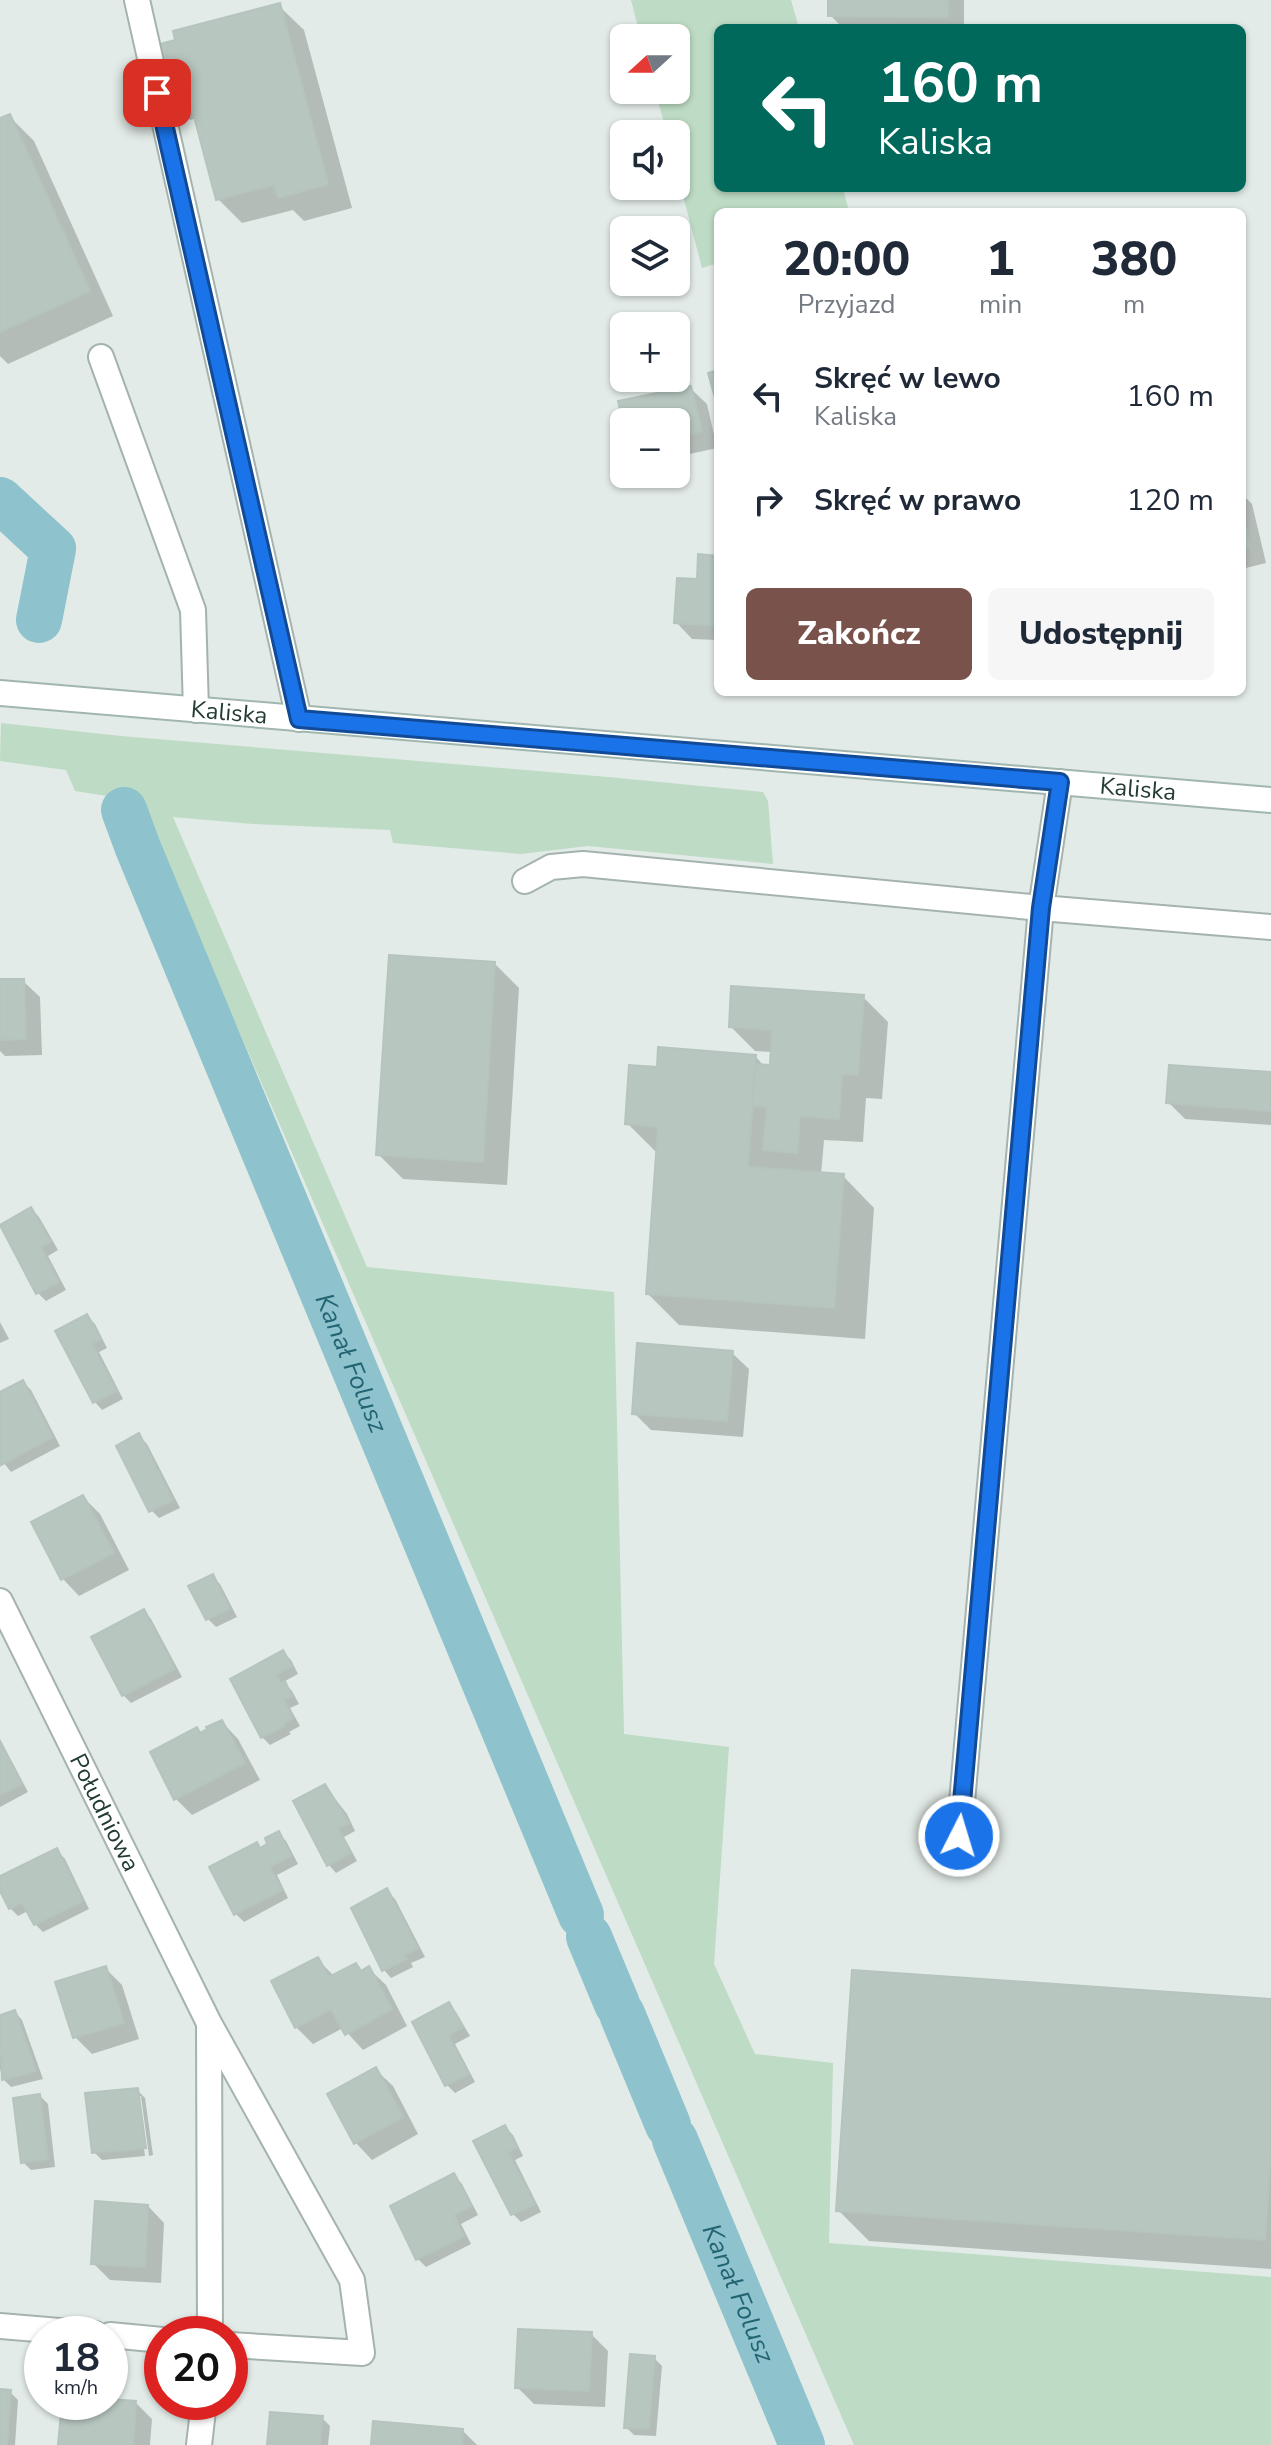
<!DOCTYPE html>
<html lang="pl">
<head>
<meta charset="utf-8">
<style>
	body { margin:0; font-family:"Nunito Sans",sans-serif; background:#f6f6f7; color:#1f2937; height:100vh; display:flex; flex-direction:column; font-size:30px; white-space:nowrap }
	* { box-sizing:border-box; margin:0 }
	p { font-size:26px; color:#747a83 }
	.icon { flex:none; width:44px; height:44px; fill:none; stroke:currentColor; stroke-width:2; stroke-linecap:round; stroke-linejoin:round }
	.map { position:relative; flex:1; overflow:hidden }
	.details { position:absolute; left:714px; top:208px; width:532px; height:488px; display:flex; flex-direction:column; background:#fff; border-radius:12px; box-shadow:0 2px 6px #0004 }
	.details>* { flex:none }
	.banner { position:absolute; left:714px; top:24px; width:532px; height:168px; border-radius:12px; box-shadow:0 2px 6px #0004; background:#00695c; color:#fff; overflow:hidden }
	.needle { width:52px; rotate:249deg }
	.tools { position:absolute; left:610px; top:24px; display:grid; gap:16px }
	.tools a { display:grid; place-items:center; width:80px; height:80px; border-radius:12px; background:#fff; box-shadow:0 2px 6px #0004; font-size:40px }
	.speed { position:absolute; left:24px; top:2316px; display:flex; gap:16px; font-size:40px; font-weight:700; text-align:center }
	.speed>* { display:grid; place-content:center; width:104px; height:104px; border-radius:50%; background:#fff; box-shadow:0 2px 6px #0004; line-height:1 }
	.speed small { font-size:20px; font-weight:400 }
	.speed .limit { border:12px solid #d22; background:#fff; color:#111 }
	.pin { position:absolute; display:grid; place-items:center; width:68px; height:68px; color:#fff; margin:-34px; border-radius:16px; box-shadow:0 4px 12px #0006 }
	.me { position:absolute; width:88px; margin:-44px; rotate:5deg; stroke-linejoin:round; filter:drop-shadow(0 0 6px #0008) }
	.turn { display:flex; align-items:center; gap:28px; height:168px; padding:0 32px; font-size:36px }
	.turn .icon { width:104px; height:104px; stroke-width:2.5 }
	.turn b { display:block; font-size:56px; line-height:68px }
	.eta { display:flex; justify-content:space-evenly; align-items:center; height:136px; text-align:center }
	.eta b { font-size:48px; font-weight:800; line-height:56px }
	.primary-button { display:flex; gap:16px; margin-top:auto; padding:16px 32px }
	.primary-button a { flex:1; height:92px; border-radius:12px; background:#79534b; color:#fff; font-size:32px; font-weight:800; line-height:92px; text-align:center }
	.primary-button a+a { background:#f6f6f7; color:#1f2937 }
	ul { padding:0; list-style:none }
	li { display:flex; align-items:center; gap:24px; height:104px; padding:0 32px }
	li div { flex:1 }
	li b { display:block; font-size:30px }
	li em { font-style:normal }
	.map>svg:first-child { display:block }
	.green { fill:#bddbc5 }
	.shadow { fill:#0003 }
	.lines { fill:none; stroke-linecap:round; stroke-linejoin:round }
	.canal { stroke:#8ec2cc; stroke-width:46 }
	.building { fill:#b8c6c0; stroke:#b5c4be; stroke-width:2 }
	.service-casing { stroke:#a5b3ae; stroke-width:28 }
	.minor-casing { stroke:#a5b3ae; stroke-width:28 }
	.secondary-casing { stroke:#a1b6af; stroke-width:28 }
	.service { stroke:#fff; stroke-width:24 }
	.minor { stroke:#fff; stroke-width:24 }
	.secondary { stroke:#fff; stroke-width:24 }
	.route-casing { stroke:#114b97; stroke-width:20 }
	.route { stroke:#1a73e8; stroke-width:14 }
	.labels { text-anchor:middle; stroke-width:8; stroke-linejoin:round; paint-order:stroke }
	.street-label { font-size:24px; fill:#233b35; stroke:#f2f8f5 }
	.water-label { font-size:26px; font-style:italic; fill:#226473; stroke:#f2f8f5 }
</style>
</head>
<body>
<div class="map">
<svg width="1271" height="2445" viewBox="0 0 1271 2445">
	<rect width="100%" height="100%" fill="#e2ebe7"/>
	<g class="green">
		<path d="M631,0H791L799,28H718V188H843L849,212H718V263L702,268L676,169V134H667L655,90H676V38H641Z"/>
		<path d="M1,723L121,736L608,777L763,792L768,801L773,864L588,846L521,854L393,843L390,830L253,824L173,817L367,1267L614,1292L624,1734L729,1747L714,1964L755,2054L833,2063L829,2243L1271,2277V2445H854L139,801L75,791L66,770L0,761Z"/>
	</g>
	<g class="shadow">
		<path d="M830,0H964V28H843L830,15Z"/>
		<path d="M279,6L304,30L352,208L304,221L293,210L242,223L218,199L197,118L190,120L166,95Z"/>
		<path d="M9,116L34,141L113,316L8,364L0,356V120Z"/>
		<path d="M690,388L707,404L717,448L676,457V422H625Z"/>
		<path d="M1242,494L1252,504L1266,563L1242,569Z"/>
		<path d="M718,558V640L692,639L676,622L699,581Z"/>
		<path d="M495,964L519,988L507,1185L403,1179L378,1154Z"/>
		<path d="M0,981H23L40,997L42,1055L5,1056L0,1051Z"/>
		<path d="M863,997L888,1022L882,1099L866,1098L863,1142L824,1140L821,1175L843,1176L874,1208L865,1339L679,1325L648,1294L658,1154L627,1123L659,1069L755,1056L765,1067H772L773,1052L755,1051L731,1027Z"/>
		<path d="M1271,1074V1125L1185,1119L1168,1102Z"/>
		<path d="M31,1209L39,1217L58,1250L48,1256L66,1290L46,1301L38,1293Z"/>
		<path d="M87,1316L95,1324L107,1348L99,1352L123,1399L102,1410L95,1402L58,1332Z"/>
		<path d="M0,1322L9,1339L0,1343Z"/>
		<path d="M732,1353L749,1369L743,1437L651,1430L634,1413Z"/>
		<path d="M23,1382L31,1390L60,1446L11,1472L0,1458V1394Z"/>
		<path d="M139,1436L147,1444L180,1508L159,1518L151,1510Z"/>
		<path d="M83,1497L100,1514L129,1570L79,1596L63,1579Z"/>
		<path d="M212,1577L220,1584L237,1617L216,1627L208,1619L191,1587Z"/>
		<path d="M144,1611L151,1619L182,1677L131,1703L123,1695Z"/>
		<path d="M283,1652L291,1660L298,1674L283,1682L292,1691L299,1704L290,1708L300,1726L289,1732L291,1734L270,1745L262,1737L233,1680Z"/>
		<path d="M222,1722L238,1739L260,1780L192,1815L176,1799L197,1729L201,1734Z"/>
		<path d="M0,1739L28,1792L0,1807Z"/>
		<path d="M325,1786L347,1814L355,1831L344,1837L357,1861L336,1873L329,1865Z"/>
		<path d="M278,1833L286,1841L298,1864L277,1875L288,1898L244,1922L236,1914L257,1845L262,1849Z"/>
		<path d="M57,1851L65,1859L89,1909L43,1932L35,1924L28,1911L18,1916L10,1908L0,1887V1879Z"/>
		<path d="M387,1891L395,1899L425,1957L411,1963L413,1967L391,1978L384,1970Z"/>
		<path d="M317,1959L335,1977L356,1965L363,1972L369,1969L386,1985L407,2026L363,2050L343,2028L313,2044L296,2027Z"/>
		<path d="M105,1968L122,1985L139,2039L92,2054L75,2037Z"/>
		<path d="M1271,2001V2269L869,2241L838,2210Z"/>
		<path d="M448,2004L456,2012L470,2036L455,2044L475,2082L455,2093L447,2085L415,2023Z"/>
		<path d="M15,2012L22,2020L43,2079L11,2087L3,2079L0,2069V2055L4,2054L0,2041V2017Z"/>
		<path d="M376,2070L393,2086L418,2134L372,2160L356,2143Z"/>
		<path d="M137,2090L145,2098L153,2155L149,2156L141,2096H137L145,2156L102,2160L94,2152Z"/>
		<path d="M40,2096L48,2104L55,2167L31,2170L23,2162Z"/>
		<path d="M505,2127L513,2135L523,2156L515,2160L541,2212L521,2222L513,2214Z"/>
		<path d="M454,2176L462,2184L478,2215L461,2224L471,2244L426,2267L418,2259Z"/>
		<path d="M148,2206L164,2223L161,2283L110,2280L93,2263Z"/>
		<path d="M591,2334L608,2351L605,2407L534,2404L517,2387Z"/>
		<path d="M654,2358L662,2366L656,2436L634,2435L626,2427Z"/>
		<path d="M0,2391L10,2392L18,2400L15,2445H0Z"/>
		<path d="M110,2401L136,2403L152,2419L150,2445H60L64,2402Z"/>
		<path d="M322,2418L330,2426L328,2445H269Z"/>
		<path d="M462,2430L477,2445H373Z"/>
	</g>
	<g class="lines">
		<g class="canal">
			<path d="M0,500L53,549L39,620"/>
			<path id="s1" d="M124,810L138,848L581,1915"/>
			<path d="M589,1937L617,2004"/>
			<path d="M622,2014L668,2125"/>
			<path id="s2" d="M675,2140L802,2445"/>
		</g>
	</g>
	<g class="building">
		<path d="M828,0H948V17L828,16Z"/>
		<path d="M280,3L328,184L278,198L274,185L216,200L187,90L164,96L150,47L175,40L173,31Z"/>
		<path d="M10,114L90,291L0,332V118Z"/>
		<path d="M718,370V409L708,373Z"/>
		<path d="M691,386L702,431L676,437V422H624V428L618,401Z"/>
		<path d="M1242,510L1250,547L1242,549Z"/>
		<path d="M698,554L718,556V626L674,623L677,578L697,579Z"/>
		<path d="M389,955L495,962L483,1162L376,1155Z"/>
		<path d="M0,979H24L26,1039L0,1040Z"/>
		<path d="M731,986L864,995L858,1075L842,1074L839,1119L800,1116L797,1153L763,1150L767,1107L752,1106L755,1064L770,1065L772,1030L729,1027Z"/>
		<path d="M658,1047L756,1055L748,1167L844,1174L834,1308L646,1294L658,1127L625,1124L629,1065L657,1067Z"/>
		<path d="M1169,1065L1271,1072V1111L1166,1103Z"/>
		<path d="M31,1207L51,1242L41,1247L59,1282L36,1294L0,1225Z"/>
		<path d="M87,1314L101,1339L92,1344L117,1391L93,1403L55,1331Z"/>
		<path d="M637,1343L733,1351L727,1421L632,1414Z"/>
		<path d="M23,1380L53,1437L1,1465L0,1392Z"/>
		<path d="M139,1433L173,1500L149,1512L116,1446Z"/>
		<path d="M83,1495L114,1553L61,1580L31,1522Z"/>
		<path d="M213,1574L230,1609L206,1620L188,1586Z"/>
		<path d="M144,1609L175,1669L122,1696L91,1637Z"/>
		<path d="M283,1650L292,1666L276,1674L281,1683L285,1681L292,1696L284,1700L293,1718L283,1724L285,1726L261,1738L230,1679Z"/>
		<path d="M222,1720L245,1763L174,1800L150,1752L197,1727L200,1733L207,1729L206,1727Z"/>
		<path d="M0,1742L22,1784L0,1795Z"/>
		<path d="M325,1784L349,1823L338,1828L351,1853L327,1866L293,1801Z"/>
		<path d="M279,1831L291,1856L270,1867L282,1890L234,1915L209,1867L257,1842L260,1848L267,1844L265,1838Z"/>
		<path d="M57,1848L83,1901L34,1925L22,1903L9,1909L0,1891V1876Z"/>
		<path d="M387,1888L418,1948L404,1955L407,1959L382,1971L351,1908Z"/>
		<path d="M318,1957L329,1977L356,1963L361,1971L369,1966L392,2009L345,2035L331,2009L295,2028L271,1981Z"/>
		<path d="M106,1966L124,2023L73,2038L55,1982Z"/>
		<path d="M852,1970L1271,1999V2151L1265,2240L836,2211Z"/>
		<path d="M449,2002L463,2027L448,2035L469,2074L445,2086L412,2022Z"/>
		<path d="M15,2010L36,2071L2,2080L0,2015Z"/>
		<path d="M376,2067L403,2117L354,2144L327,2094Z"/>
		<path d="M138,2088L146,2148L92,2153L85,2093Z"/>
		<path d="M40,2094L48,2159L21,2163L13,2098Z"/>
		<path d="M505,2125L517,2148L508,2152L535,2204L511,2215L473,2141Z"/>
		<path d="M454,2173L472,2206L454,2215L464,2236L416,2260L390,2206Z"/>
		<path d="M95,2201L148,2205L145,2267L91,2264Z"/>
		<path d="M518,2329L592,2332L589,2391L515,2388Z"/>
		<path d="M630,2354L655,2356L649,2429L624,2428Z"/>
		<path d="M0,2389L11,2390L7,2445H0Z"/>
		<path d="M110,2399L136,2401L133,2445H58L62,2402H110Z"/>
		<path d="M270,2412L323,2416L320,2445H267Z"/>
		<path d="M373,2421L463,2429L462,2445H371Z"/>
	</g>
	<g class="lines">
		<defs>
			<g id="service">
				<path d="M137,0L299,719"/>
				<path d="M101,357L193,610L196,710"/>
				<path d="M525,881L551,867L583,864L1041,908L1060,782"/>
				<path d="M959,1836L1041,908L1271,927"/>
			</g>
			<g id="minor">
				<path id="s3" d="M0,1601L209,2023L352,2280L362,2353L230,2345"/>
				<path d="M209,2025L210,2334"/>
				<path d="M0,2326L95,2334"/>
				<path d="M110,2335L162,2340"/>
				<path d="M199,2445L204,2402"/>
			</g>
			<g id="secondary">
				<path id="s4" d="M0,693L1271,800"/>
			</g>
		</defs>
		<use href="#service" class="service-casing"/>
		<use href="#minor" class="minor-casing"/>
		<use href="#secondary" class="secondary-casing"/>
		<use href="#service" class="service"/>
		<use href="#minor" class="minor"/>
		<use href="#secondary" class="secondary"/>
	</g>
	<g class="lines">
		<defs>
			<path id="route" d="M157,93L299,719L1060,782L1041,908L959,1836"/>
		</defs>
		<use href="#route" class="route-casing"/>
		<use href="#route" class="route"/>
	</g>
	<g class="labels">
		<g class="street-label">
			<text dy="8" stroke="none"><textPath href="#s4" startOffset="230">Kaliska</textPath></text>
			<text dy="8" stroke="none"><textPath href="#s4" startOffset="1142">Kaliska</textPath></text>
			<text dy="8" stroke="none"><textPath href="#s3" startOffset="236">Południowa</textPath></text>
		</g>
		<g class="water-label">
			<text dy="9" stroke="none"><textPath href="#s1" startOffset="598">Kanał Folusz</textPath></text>
			<text dy="9" stroke="none"><textPath href="#s2" startOffset="166">Kanał Folusz</textPath></text>
		</g>
	</g>
</svg>
<div class="tools">
<a><svg class="needle" viewBox="-14 -14 28 28"><path d="M0-13l5 13h-10z" fill="#e53935"/><path d="M0 13l5-13h-10z" fill="#747a83"/></svg></a>
<a><svg class="icon" aria-label="sound" viewBox="0 0 24 24"><path d="M4 9h4l5-4v14l-5-4H4zM17 9q2 3 0 6"/></svg></a>
<a><svg class="icon" aria-label="layers" viewBox="0 0 24 24"><path d="M12 4l9 5-9 5-9-5zM3 14l9 5 9-5"/></svg></a>
<a>+</a>
<a>−</a>
</div>
<div class="speed"><div>18<small>km/h</small></div><div class="limit">20</div></div>
<div class="pin" style="left:157px;top:93px;background:#d93025"><svg class="icon" aria-label="arrive" viewBox="0 0 24 24"><path d="M6 21V4h12l-3 4 3 4H6"/></svg></div>
<svg class="me" style="left:959px;top:1836px" viewBox="-20 -20 40 40"><circle r="17" fill="#1a73e8" stroke="#fff" stroke-width="3"/><path d="M0-11L8 9 0 5-8 9z" fill="#fff"/></svg>
<div class="banner">
<div class="turn"><svg class="icon" aria-label="left" viewBox="0 0 24 24"><path d="M17 20v-9H6M10 6l-5 5 5 5"/></svg><div><b>160 m</b>Kaliska</div></div>
</div>
<section class="details">
<div class="eta">
<div><b>20:00</b><p>Przyjazd</p></div>
<div><b>1</b><p>min</p></div>
<div><b>380</b><p>m</p></div>
</div>
<ul>
<li><svg class="icon" aria-label="left" viewBox="0 0 24 24"><path d="M17 20v-9H6M10 6l-5 5 5 5"/></svg><div><b>Skręć w lewo</b><p>Kaliska</p></div><em>160 m</em></li>
<li><svg class="icon" aria-label="right" viewBox="0 0 24 24"><path d="M7 20v-9h11M14 6l5 5-5 5"/></svg><div><b>Skręć w prawo</b></div><em>120 m</em></li>
</ul>
<div class="primary-button"><a>Zakończ</a><a>Udostępnij</a></div>
</section>
</div>
</body>
</html>
